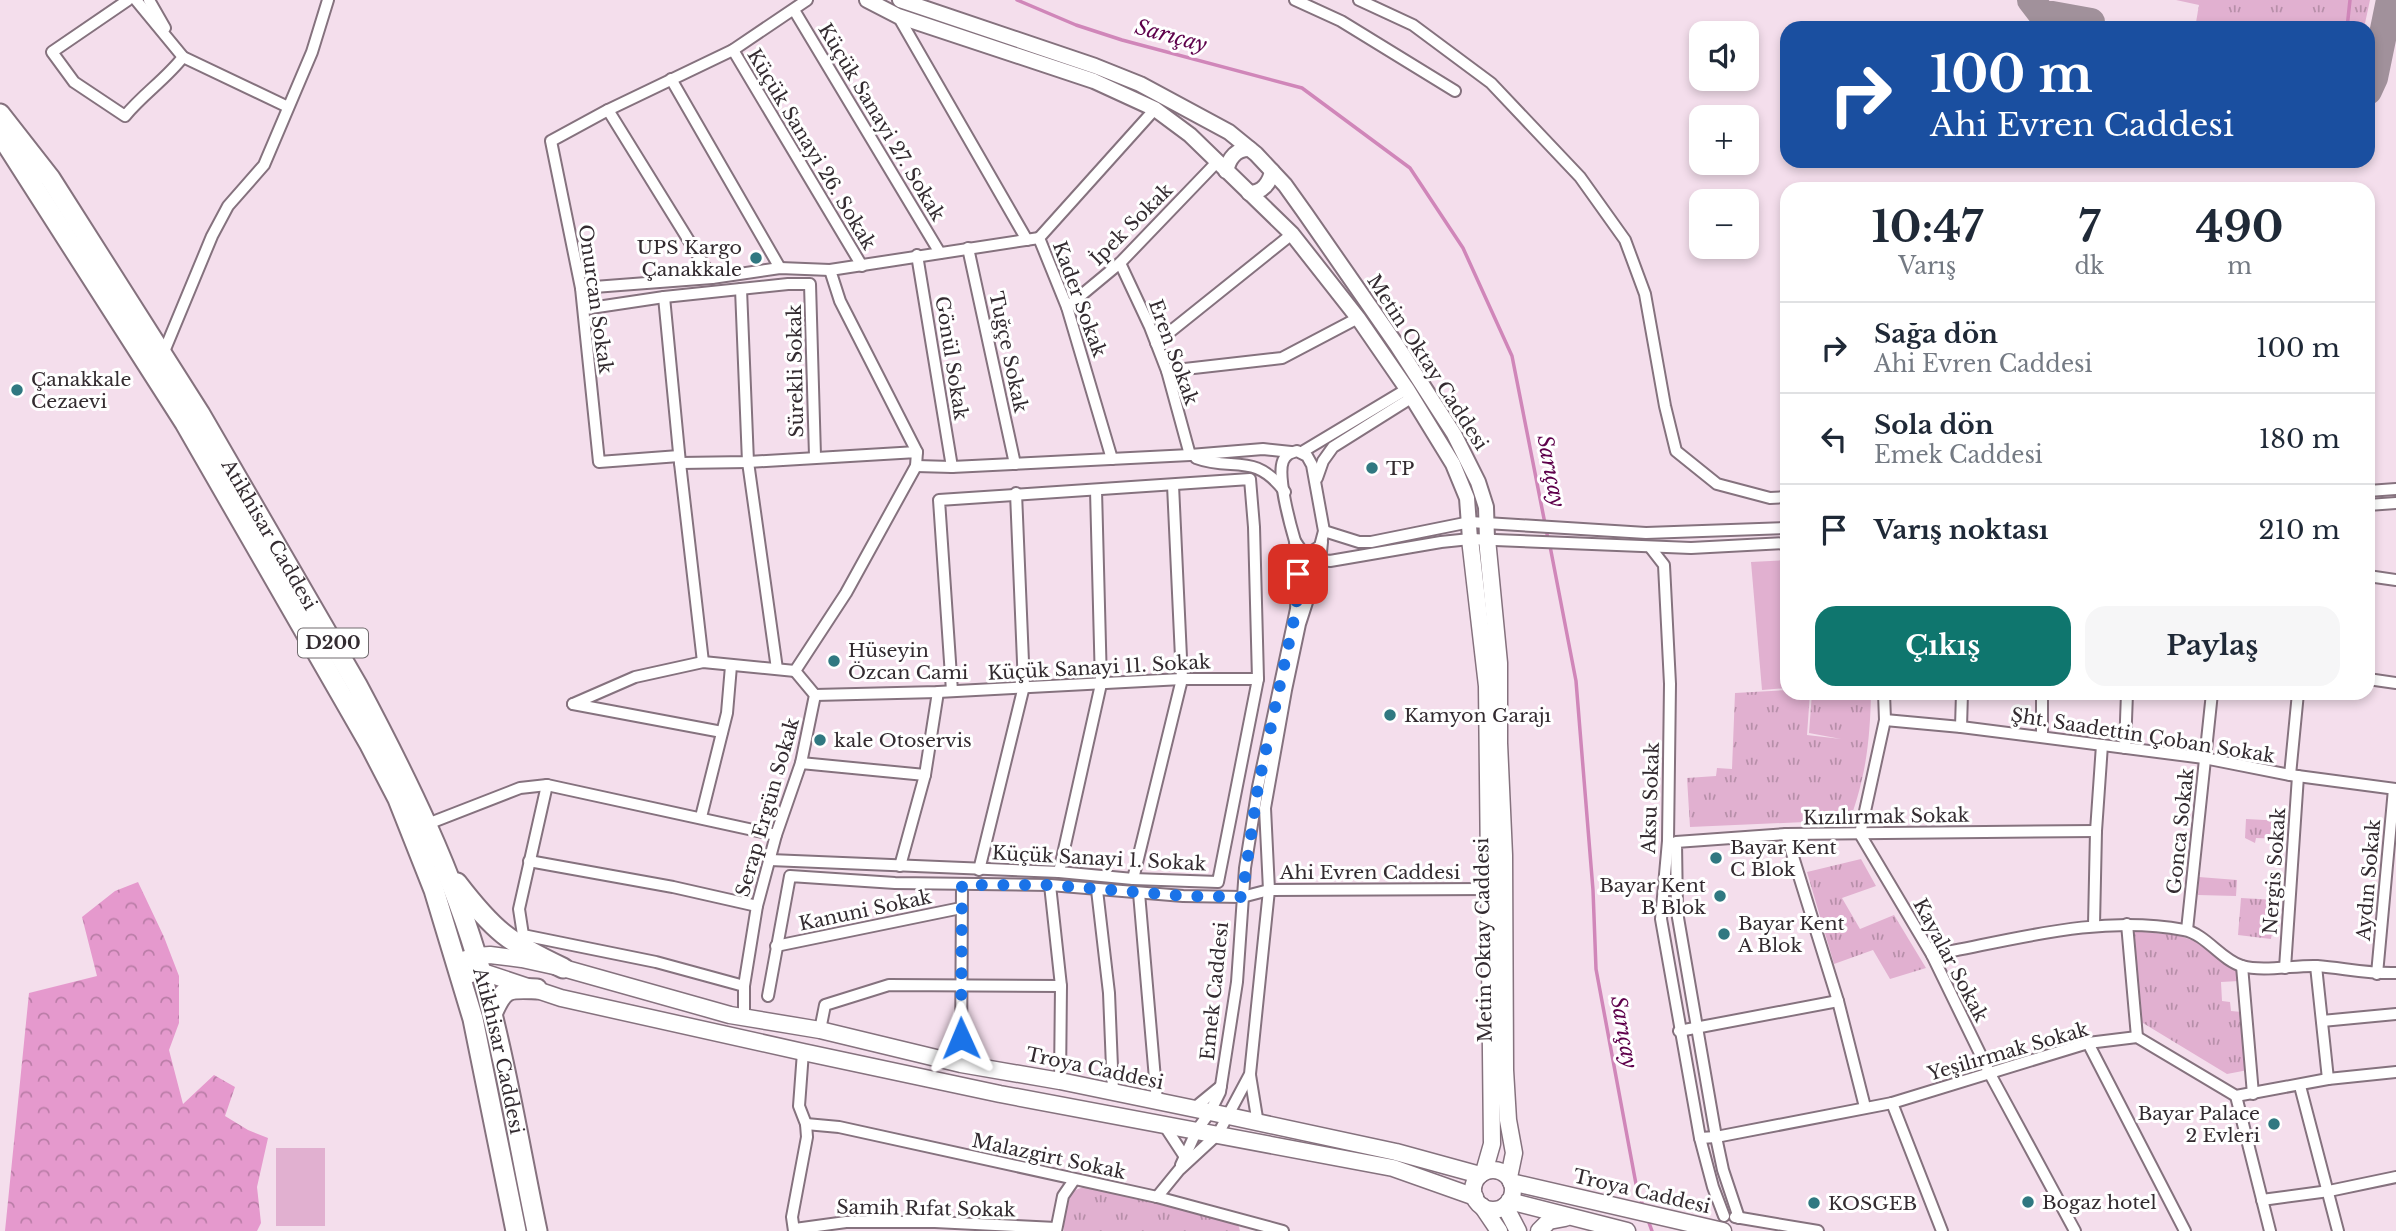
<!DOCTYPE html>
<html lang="tr">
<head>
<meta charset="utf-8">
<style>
	body { margin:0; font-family:"Libre Baskerville",serif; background:#f6f6f7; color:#1f2937; height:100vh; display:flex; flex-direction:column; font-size:26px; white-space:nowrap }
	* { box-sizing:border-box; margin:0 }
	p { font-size:23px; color:#747a83 }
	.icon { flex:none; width:38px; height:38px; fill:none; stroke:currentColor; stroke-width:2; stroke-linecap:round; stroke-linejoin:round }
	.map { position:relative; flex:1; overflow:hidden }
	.side { position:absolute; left:1780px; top:182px; width:595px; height:518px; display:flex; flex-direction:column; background:#fff; border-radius:21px; box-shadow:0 4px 10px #0003 }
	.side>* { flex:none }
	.guide { position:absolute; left:1780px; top:21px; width:595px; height:147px; border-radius:21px; box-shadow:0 4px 10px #0003; background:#1a4fa0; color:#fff; overflow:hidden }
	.fabs { position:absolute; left:1689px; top:21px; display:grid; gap:14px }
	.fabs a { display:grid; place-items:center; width:70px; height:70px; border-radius:14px; background:#fff; box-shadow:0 4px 10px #0003; font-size:35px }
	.pin { position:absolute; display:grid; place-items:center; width:60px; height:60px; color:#fff; margin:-30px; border-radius:14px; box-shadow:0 4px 10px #0006 }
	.me { position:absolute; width:77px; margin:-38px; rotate:359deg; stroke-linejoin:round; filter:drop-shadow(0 0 5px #0008) }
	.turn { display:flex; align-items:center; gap:24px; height:147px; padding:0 35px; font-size:32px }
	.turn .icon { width:91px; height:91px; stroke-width:2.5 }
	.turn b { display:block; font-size:49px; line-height:60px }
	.eta { display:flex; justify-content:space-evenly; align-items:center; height:119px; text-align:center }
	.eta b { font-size:42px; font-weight:700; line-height:49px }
	.button { display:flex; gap:14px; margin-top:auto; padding:14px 35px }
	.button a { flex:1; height:80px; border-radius:21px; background:#0f766e; color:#fff; font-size:28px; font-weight:700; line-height:80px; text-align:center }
	.button a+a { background:#f6f6f7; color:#1f2937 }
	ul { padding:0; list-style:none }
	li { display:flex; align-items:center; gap:21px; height:91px; padding:0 35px; border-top:2px solid #e0e1e3 }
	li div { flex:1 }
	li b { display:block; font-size:26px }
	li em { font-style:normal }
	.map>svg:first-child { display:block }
	.grass { fill:url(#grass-tufts) }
	.forest { fill:url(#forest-crowns) }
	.pitch { fill:#e1b0d0 }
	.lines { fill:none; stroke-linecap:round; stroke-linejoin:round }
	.stream { stroke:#d086b9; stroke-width:3.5 }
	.taxiway { stroke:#a1919b; stroke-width:28 }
	.minor-casing { stroke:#85727e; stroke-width:14 }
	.tertiary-casing { stroke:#85727e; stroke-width:18 }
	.secondary-casing { stroke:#85727e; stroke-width:19 }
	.trunk-casing { stroke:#85727e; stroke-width:23 }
	.minor { stroke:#fff; stroke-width:10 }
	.tertiary { stroke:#fff; stroke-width:14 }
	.secondary { stroke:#fff; stroke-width:16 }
	.trunk { stroke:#fff; stroke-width:19 }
	.route { stroke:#1a73e8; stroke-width:12; stroke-dasharray:0 21.6 }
	.poi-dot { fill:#307881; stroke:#fff; stroke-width:2.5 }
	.labels { text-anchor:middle; stroke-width:6; stroke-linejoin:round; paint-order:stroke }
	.shield { fill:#fff; stroke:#706b6e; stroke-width:2 }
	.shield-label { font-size:18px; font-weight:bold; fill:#332b30 }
	.street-label { font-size:19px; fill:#332b30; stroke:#fff }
	.poi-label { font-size:19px; fill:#332b30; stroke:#fff; text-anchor:start }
	.water-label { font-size:21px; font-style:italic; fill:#5e004b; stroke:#fff }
</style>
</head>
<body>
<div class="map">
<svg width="2396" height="1231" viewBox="0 0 2396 1231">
	<defs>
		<pattern id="grass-tufts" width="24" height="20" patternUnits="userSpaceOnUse" patternTransform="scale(1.75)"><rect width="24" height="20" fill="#e1b0d0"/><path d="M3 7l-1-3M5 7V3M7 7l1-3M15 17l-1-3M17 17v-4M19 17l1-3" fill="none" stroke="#b78fa9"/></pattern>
		<pattern id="forest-crowns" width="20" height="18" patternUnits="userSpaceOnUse" patternTransform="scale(1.75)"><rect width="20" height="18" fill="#e599cd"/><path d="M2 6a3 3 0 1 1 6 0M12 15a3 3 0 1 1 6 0" fill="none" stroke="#ba7da7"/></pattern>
	</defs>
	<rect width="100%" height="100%" fill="#f4deec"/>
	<g class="grass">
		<path d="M2176,0H2370L2364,28H2195L2199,5Z"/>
		<path d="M1787,690V693H1810L1807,735L1841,739L1809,733L1812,693H1871C1870,741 1866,775 1850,820L1690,827L1687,778L1716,776L1717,768L1732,769L1735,693Z"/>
		<path d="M2246,819L2283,821L2282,839L2256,838L2255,843L2245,838Z"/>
		<path d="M1861,859L1876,886L1842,898L1860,929L1894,915L1926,968L1890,979L1873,950L1834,964L1807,872Z"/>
		<path d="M2199,877L2237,880L2236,896L2198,895Z"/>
		<path d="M2241,898L2277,900L2271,939L2238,935Z"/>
		<path d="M2132,931L2177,935L2203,944L2239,970V981L2221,982L2222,1001L2230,1002L2231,1011L2242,1012L2248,1070L2227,1074L2138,1020Z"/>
		<path d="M1086,1186L1238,1224L1240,1231H1064V1211L1073,1191Z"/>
	</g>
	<path class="forest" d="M138,882L164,937L179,976V1023L169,1050L183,1104L214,1075L235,1087L225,1116L248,1130L268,1138L257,1187L261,1223L257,1231H5L29,993L97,976L82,917L115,891Z"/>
	<g class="pitch">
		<path d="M1787,560V688L1762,690L1751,562Z"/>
		<rect x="276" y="1148" width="49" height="78"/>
	</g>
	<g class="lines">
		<g class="stream">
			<path d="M1017,0L1076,25L1122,40L1302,88L1410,168L1463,248L1512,356L1548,539"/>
			<path d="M2347,28L2350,0"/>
			<path d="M1550,546L1576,681L1593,890L1596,969L1636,1184L1643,1206"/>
			<path d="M1648,1220L1652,1231"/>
		</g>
		<g class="taxiway">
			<path d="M2031,0L2041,13L2091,22"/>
			<path d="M2368,91L2374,78L2390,0"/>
		</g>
		<defs>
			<g id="minor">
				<path d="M128,0L52,52L74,82L125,116C143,94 166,79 183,57"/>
				<path d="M136,0L183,57L288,107"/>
				<path d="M149,0L165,28"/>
				<path d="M1295,0L1341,21L1455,91"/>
				<path d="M1359,0L1413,25L1491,83L1580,177L1625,240L1645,294L1665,406L1676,451L1717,484L1770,498L1787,497"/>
				<path d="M794,10L940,253"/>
				<path d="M898,16L1027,240"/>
				<path d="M733,50L862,266"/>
				<path d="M671,79L780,268"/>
				<path d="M608,110L712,278"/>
				<path d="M968,248L1015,464"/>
				<path d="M917,255L952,467"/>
				<path d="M1120,263L1150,327L1167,371L1190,455"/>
				<path d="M581,288L712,278L780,268L830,270"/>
				<path d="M741,289L748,462L777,669"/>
				<path d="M664,297L680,463L703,662"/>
				<path d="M1067,307L1120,263L1217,162"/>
				<path d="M584,309L664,297L788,284H810L815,456"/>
				<path d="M1156,343L1292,234"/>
				<path d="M163,354L212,236L228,206L264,165L312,52L328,0"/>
				<path d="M1167,371L1282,358L1358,318"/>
				<path d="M1297,451L1307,456L1312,465L1324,531L1320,546L1311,552L1301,550L1295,541C1290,524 1277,476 1283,461C1286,454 1290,453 1297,451Z"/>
				<path d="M917,452L840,301L830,270L1039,238"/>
				<path d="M1302,452L1407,389"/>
				<path d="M679,456L599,462L581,288L551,141L608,110L733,50L807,0"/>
				<path d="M1196,458C1233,472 1254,451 1285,492"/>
				<path d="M1112,459L1067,307L1039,238L1155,109"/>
				<path d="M680,463L748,462L917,452L916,466L846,593L795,671L815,695L801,763L776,835L757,906L744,986V1018"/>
				<path d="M916,466L952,467L1190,455L1263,449L1291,452"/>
				<path d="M1317,478L1323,461L1333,447L1411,398"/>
				<path d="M2368,491L2396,489"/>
				<path d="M2368,505L2396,503"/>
				<path d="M1324,531L1359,542H1371L1470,522L1646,533L1787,528"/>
				<path d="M1650,547L1664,565L1670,684L1668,841L1661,919L1700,1138L1713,1187L1724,1216"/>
				<path d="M1301,550L1315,559L1330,561L1441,542L1470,539L1691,548L1787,543"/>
				<path d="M2368,576L2396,580"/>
				<path d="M2368,679L2396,683"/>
				<path d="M1884,693L1885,720L1860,834L1932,955L1990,1074L2075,1231"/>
				<path d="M2042,693V736"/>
				<path d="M815,695L938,692L1182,679H1258"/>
				<path d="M573,704L635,677L703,662L795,671"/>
				<path d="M573,704L722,732"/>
				<path d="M1885,720L1961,727L2204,758L2290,775L2396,789"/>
				<path d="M1961,727L1962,693"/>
				<path d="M2125,748L2127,693"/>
				<path d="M801,763L925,775"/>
				<path d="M2290,775L2298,693"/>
				<path d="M547,785L519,909L523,935L656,962L744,986"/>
				<path d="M701,817L727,713L731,666"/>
				<path d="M425,825L520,788L547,785L776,835"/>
				<path d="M1786,834L1838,1001L1865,1107"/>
				<path d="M770,860L1059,872L1133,879L1218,882L1258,679L1254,527L1250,479L939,500L952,691"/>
				<path d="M529,861L673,887L757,906"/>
				<path d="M900,866L925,775L938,692"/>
				<path d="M979,870L1024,686L1016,493"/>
				<path d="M1059,872L1101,684L1096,490"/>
				<path d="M1133,879L1182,679L1173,485"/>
				<path d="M1050,885L1061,986L1060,1081"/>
				<path d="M1097,890L1109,993L1113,1092"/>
				<path d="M1139,893L1157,1102"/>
				<path d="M2127,924L2137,1037"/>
				<path d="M2094,925L2096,831L2102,745"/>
				<path d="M2187,930L2212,693"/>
				<path d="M776,946L961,908"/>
				<path d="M1932,955C2014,940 2099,914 2184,930C2206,934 2221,960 2242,966C2263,972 2295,965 2317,966C2343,968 2369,974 2396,973"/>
				<path d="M2242,966L2253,1094"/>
				<path d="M2316,966L2328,1079"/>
				<path d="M2285,968L2298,776"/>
				<path d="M2377,974L2394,789"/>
				<path d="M768,996L790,876L895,883L1050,885L1183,896L1242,897L1269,890L1489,889"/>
				<path d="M2322,1021L2396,1014"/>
				<path d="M820,1030L825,1005L889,985L1061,986"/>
				<path d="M1679,1031L1838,1001"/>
				<path d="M2088,1043L2185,1231"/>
				<path d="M961,1064L962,885"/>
				<path d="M1250,1075L1258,1124"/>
				<path d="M2300,1086L2338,1231"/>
				<path d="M2236,1096L2270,1231"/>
				<path d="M1892,1103L1942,1231"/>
				<path d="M1193,1109L1221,1086"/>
				<path d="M806,1124L839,1127L1157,1197L1283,1231"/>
				<path d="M1164,1125L1185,1157"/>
				<path d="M1700,1138L1716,1137L1892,1103L2088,1043L2137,1037L2236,1096L2328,1079L2396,1072"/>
				<path d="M1181,1165L1197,1130L1210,1112L1220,1092L1237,982L1245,868L1258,787L1296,609L1298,574L1295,541"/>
				<path d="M1157,1197L1179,1170L1218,1134L1250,1074L1269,890L1265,808L1286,690L1300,624L1320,562L1322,542"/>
				<path d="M2262,1200L2329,1191L2396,1177"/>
				<path d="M1735,1217L1818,1231"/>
				<path d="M1739,1218L1723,1170L1716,1137L1677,912L1676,842L1786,834L2096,831"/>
				<path d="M795,1229L846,1222H935L1056,1228"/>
				<path d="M794,1231L792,1217L807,1137L806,1124L799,1106L803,1052"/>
				<path d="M1056,1231L1063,1196L1074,1180"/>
			</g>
			<g id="tertiary">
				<path d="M867,0L898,16L1094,81L1155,109L1190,135L1292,234L1358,318L1407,389L1453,464L1467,498L1470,539"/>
				<path d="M900,0L1095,66L1140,84L1229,132L1256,154L1285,185L1305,213L1396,344L1454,434L1478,482L1486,507L1487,539"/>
				<path d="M1226,171C1229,158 1237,148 1250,149"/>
				<path d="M1249,193C1262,193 1270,183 1272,171"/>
			</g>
			<g id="secondary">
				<path d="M1470,539L1487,686L1492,1144L1484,1172"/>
				<path d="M1487,539L1499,663V743L1504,855L1505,1070L1508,1120L1514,1153L1509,1177"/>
				<path d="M457,962L476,956L490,955L522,959L563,968L730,1015L820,1030L961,1064L1060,1081L1210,1112L1396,1152L1480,1175"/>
				<path d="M461,977L480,971L561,998L803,1052L1000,1094L1393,1168L1475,1197"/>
				<circle cx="1493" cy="1190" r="20"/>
				<path d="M1511,1182L1723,1231"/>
				<path d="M1509,1201L1627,1231"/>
				<path d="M1482,1206L1499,1231"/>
				<path d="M1505,1206L1518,1231"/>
				<path d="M1539,1231L1549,1221L1565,1218"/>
			</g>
			<g id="trunk">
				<path id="s1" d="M0,114L50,178L200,414L357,685C406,777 453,872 481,972C505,1057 519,1145 537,1231"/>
				<path d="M0,134L185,423L369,743L398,799L434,890L473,1019L516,1231"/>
				<path d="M457,883C493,930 509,943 563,968"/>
				<path d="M492,1014C504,986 508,988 537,989"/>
			</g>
		</defs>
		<use href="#minor" class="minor-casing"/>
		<use href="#tertiary" class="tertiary-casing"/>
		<use href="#secondary" class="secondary-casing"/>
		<use href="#trunk" class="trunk-casing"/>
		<use href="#minor" class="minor"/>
		<use href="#tertiary" class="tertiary"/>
		<use href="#secondary" class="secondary"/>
		<use href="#trunk" class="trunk"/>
	</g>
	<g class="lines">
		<path class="route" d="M961,1038L962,885H1050L1184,896L1242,897L1258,787L1296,610L1298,574"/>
	</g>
	<g class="poi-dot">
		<circle cx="756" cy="258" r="7"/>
		<circle cx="17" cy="390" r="7"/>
		<circle cx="1372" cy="468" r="7"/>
		<circle cx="834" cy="661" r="7"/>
		<circle cx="1390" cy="715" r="7"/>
		<circle cx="820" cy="740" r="7"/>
		<circle cx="1716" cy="858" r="7"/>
		<circle cx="1720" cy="896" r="7"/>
		<circle cx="1724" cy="934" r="7"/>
		<circle cx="2274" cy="1124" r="7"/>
		<circle cx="2028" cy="1202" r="7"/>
		<circle cx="1814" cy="1203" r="7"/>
	</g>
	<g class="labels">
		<rect class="shield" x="298" y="628.5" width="70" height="29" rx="5"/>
		<g class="shield-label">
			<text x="333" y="649">D200</text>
		</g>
		<g class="street-label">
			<text transform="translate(882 122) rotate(59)" y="7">Küçük Sanayi 27. Sokak</text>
			<text transform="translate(812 149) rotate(59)" y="7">Küçük Sanayi 26. Sokak</text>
			<text transform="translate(1131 224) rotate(-45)" y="7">İpek Sokak</text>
			<text transform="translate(596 299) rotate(82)" y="7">Onurcan Sokak</text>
			<text transform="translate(1080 299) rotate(70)" y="7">Kader Sokak</text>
			<text transform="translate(1009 352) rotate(78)" y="7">Tuğçe Sokak</text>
			<text transform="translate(1174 352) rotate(70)" y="7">Eren Sokak</text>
			<text transform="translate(952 358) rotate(81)" y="7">Gönül Sokak</text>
			<text transform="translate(1428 362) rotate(57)" y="7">Metin Oktay Caddesi</text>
			<text transform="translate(795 371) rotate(-91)" y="7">Sürekli Sokak</text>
			<text dy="7" stroke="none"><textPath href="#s1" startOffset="500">Atikhisar Caddesi</textPath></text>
			<text transform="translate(1099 667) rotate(-3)" y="7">Küçük Sanayi 11. Sokak</text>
			<text transform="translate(2143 735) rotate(9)" y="7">Şht. Saadettin Çoban Sokak</text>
			<text transform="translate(1650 798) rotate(-88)" y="7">Aksu Sokak</text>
			<text transform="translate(767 807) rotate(-74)" y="7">Serap Ergün Sokak</text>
			<text transform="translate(1886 816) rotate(-1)" y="7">Kızılırmak Sokak</text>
			<text transform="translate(2180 831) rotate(-84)" y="7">Gonca Sokak</text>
			<text transform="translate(1099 858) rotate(3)" y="7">Küçük Sanayi 1. Sokak</text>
			<text transform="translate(2274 871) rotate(-86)" y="7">Nergis Sokak</text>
			<text x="1370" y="879">Ahi Evren Caddesi</text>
			<text transform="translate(2368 880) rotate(-85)" y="7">Aydın Sokak</text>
			<text transform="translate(865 910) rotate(-12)" y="7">Kanuni Sokak</text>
			<text transform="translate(1483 940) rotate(-91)" y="7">Metin Oktay Caddesi</text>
			<text transform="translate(1951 960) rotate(62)" y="7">Kayalar Sokak</text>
			<text transform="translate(1214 991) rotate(-84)" y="7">Emek Caddesi</text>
			<text dy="7" stroke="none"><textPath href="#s1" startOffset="1068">Atikhisar Caddesi</textPath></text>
			<text transform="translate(2008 1051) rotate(-16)" y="7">Yeşilırmak Sokak</text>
			<text transform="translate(1095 1068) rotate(12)" y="7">Troya Caddesi</text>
			<text transform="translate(1049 1156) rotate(12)" y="7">Malazgirt Sokak</text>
			<text transform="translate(1642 1191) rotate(13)" y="7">Troya Caddesi</text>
			<text transform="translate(926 1208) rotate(1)" y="7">Samih Rıfat Sokak</text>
		</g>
		<g class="poi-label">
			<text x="742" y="254" text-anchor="end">UPS Kargo<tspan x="742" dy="22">Çanakkale</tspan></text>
			<text x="31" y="386">Çanakkale<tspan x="31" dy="22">Cezaevi</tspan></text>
			<text x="1386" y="475">TP</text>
			<text x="848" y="657">Hüseyin<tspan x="848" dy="22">Özcan Cami</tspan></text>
			<text x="1404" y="722">Kamyon Garajı</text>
			<text x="834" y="747">kale Otoservis</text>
			<text x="1730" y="854">Bayar Kent<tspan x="1730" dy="22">C Blok</tspan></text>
			<text x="1706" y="892" text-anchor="end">Bayar Kent<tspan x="1706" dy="22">B Blok</tspan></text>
			<text x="1738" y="930">Bayar Kent<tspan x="1738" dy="22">A Blok</tspan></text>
			<text x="2260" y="1120" text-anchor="end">Bayar Palace<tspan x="2260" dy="22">2 Evleri</tspan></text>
			<text x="2042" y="1209">Bogaz hotel</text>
			<text x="1828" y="1210">KOSGEB</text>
		</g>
		<g class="water-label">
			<text transform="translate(1171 36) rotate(15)" y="7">Sarıçay</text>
			<text transform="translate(1551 471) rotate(79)" y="7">Sarıçay</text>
			<text transform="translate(1624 1032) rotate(80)" y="7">Sarıçay</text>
		</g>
	</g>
</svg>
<div class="fabs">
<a><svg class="icon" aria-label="sound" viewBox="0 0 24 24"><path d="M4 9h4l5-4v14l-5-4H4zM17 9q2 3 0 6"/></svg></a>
<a>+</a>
<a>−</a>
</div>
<div class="pin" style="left:1298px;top:574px;background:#d93025"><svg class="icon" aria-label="arrive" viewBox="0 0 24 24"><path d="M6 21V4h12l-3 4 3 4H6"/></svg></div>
<svg class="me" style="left:961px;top:1038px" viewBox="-20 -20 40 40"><path d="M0-17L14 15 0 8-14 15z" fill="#1a73e8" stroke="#fff" stroke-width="4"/></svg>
<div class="guide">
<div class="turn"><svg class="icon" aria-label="right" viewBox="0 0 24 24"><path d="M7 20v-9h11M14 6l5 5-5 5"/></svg><div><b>100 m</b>Ahi Evren Caddesi</div></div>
</div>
<section class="side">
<div class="eta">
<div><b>10:47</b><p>Varış</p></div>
<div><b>7</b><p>dk</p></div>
<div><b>490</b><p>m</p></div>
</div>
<ul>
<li><svg class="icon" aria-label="right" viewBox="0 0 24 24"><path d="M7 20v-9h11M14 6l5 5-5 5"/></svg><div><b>Sağa dön</b><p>Ahi Evren Caddesi</p></div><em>100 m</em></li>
<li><svg class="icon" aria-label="left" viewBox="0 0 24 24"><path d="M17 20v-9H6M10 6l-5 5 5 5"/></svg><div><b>Sola dön</b><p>Emek Caddesi</p></div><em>180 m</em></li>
<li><svg class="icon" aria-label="arrive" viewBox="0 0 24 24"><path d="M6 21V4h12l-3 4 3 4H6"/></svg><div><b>Varış noktası</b></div><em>210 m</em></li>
</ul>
<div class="button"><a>Çıkış</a><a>Paylaş</a></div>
</section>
</div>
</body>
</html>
